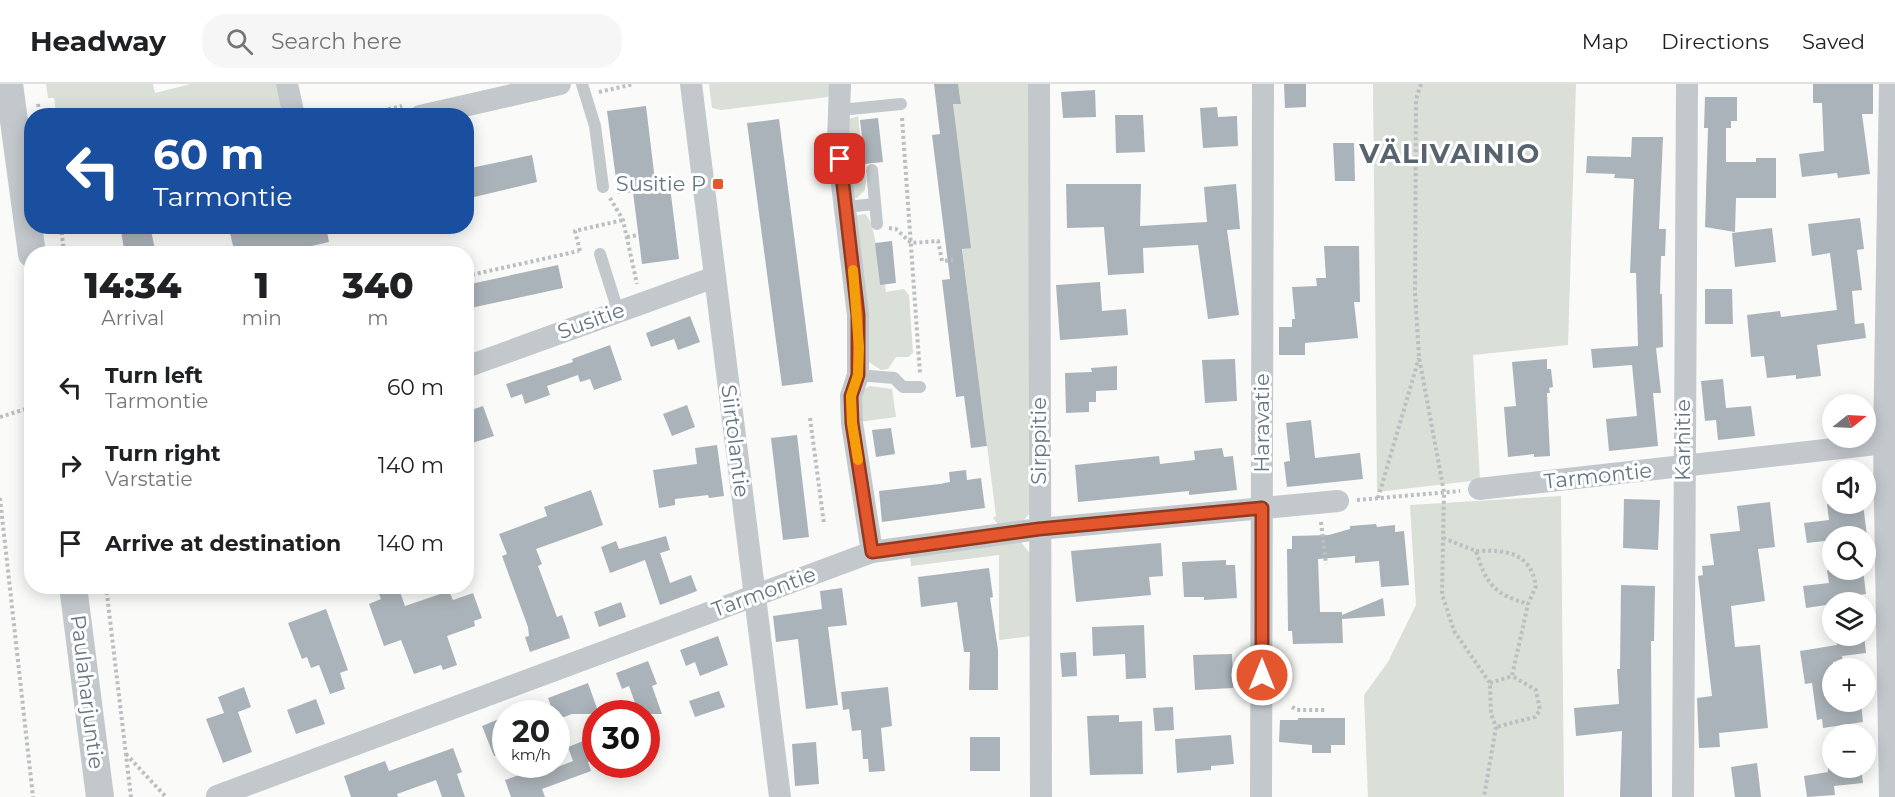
<!DOCTYPE html>
<html lang="en">
<head>
<meta charset="utf-8">
<style>
	body { margin:0; font-family:Montserrat,sans-serif; background:#f6f6f6; color:#202124; height:100vh; display:flex; flex-direction:column; font-size:22px; white-space:nowrap }
	* { box-sizing:border-box; margin:0 }
	p { font-size:20px; color:#757577 }
	.icon { flex:none; width:33px; height:33px; fill:none; stroke:currentColor; stroke-width:2; stroke-linecap:round; stroke-linejoin:round }
	.map { position:relative; flex:1; overflow:hidden }
	.panel { position:absolute; left:24px; top:162px; width:450px; height:348px; display:flex; flex-direction:column; background:#fff; border-radius:24px; box-shadow:0 3px 15px #0003 }
	.panel>* { flex:none }
	.banner { position:absolute; left:24px; top:24px; width:450px; height:126px; border-radius:24px; box-shadow:0 3px 15px #0003; background:#1a4fa0; color:#fff; overflow:hidden }
	.needle { width:39px; rotate:72deg }
	.fabs { position:absolute; left:1822px; top:310px; display:grid; gap:12px }
	.fabs a { display:grid; place-items:center; width:54px; height:54px; border-radius:50%; background:#fff; box-shadow:0 3px 15px #0003; font-size:30px }
	.speed { position:absolute; left:492px; top:616px; display:flex; gap:12px; font-size:30px; font-weight:700; text-align:center }
	.speed>* { display:grid; place-content:center; width:78px; height:78px; border-radius:50%; background:#fff; box-shadow:0 3px 15px #0003; line-height:1 }
	.speed small { font-size:15px; font-weight:400 }
	.speed .limit { border:9px solid #d22; background:#fff; color:#111 }
	.pin { position:absolute; display:grid; place-items:center; width:51px; height:51px; color:#fff; margin:-26px; border-radius:12px; box-shadow:0 3px 9px #0006 }
	.me { position:absolute; width:66px; margin:-33px; rotate:0deg; stroke-linejoin:round; filter:drop-shadow(0 0 4px #0008) }
	.turn { display:flex; align-items:center; gap:21px; height:126px; padding:0 30px; font-size:27px }
	.turn .icon { width:78px; height:78px; stroke-width:2.5 }
	.turn b { display:block; font-size:42px; line-height:51px }
	.eta { display:flex; justify-content:space-evenly; align-items:center; height:102px; text-align:center }
	.eta b { font-size:36px; font-weight:800; line-height:42px }
	ul { padding:0; list-style:none }
	li { display:flex; align-items:center; gap:18px; height:78px; padding:0 30px }
	li div { flex:1 }
	li b { display:block; font-size:22px }
	li em { font-style:normal }
	header { display:flex; align-items:center; gap:36px; box-sizing:border-box; height:84px; padding:0 30px; background:#fff; border-bottom:2px solid #e0e0e0 }
	header strong { font-size:28px }
	nav { display:flex; gap:33px; margin-inline-start:auto; font-size:21px }
	.search { width:420px; height:54px; background:#f6f6f6; display:flex; align-items:center; gap:15px; box-sizing:border-box; padding:0 21px; border-radius:24px; color:#757577; font-size:22px }
	.map>svg:first-child { display:block }
	.green { fill:#dadfd7 }
	.building { fill:#aab3b9 }
	.lines { fill:none; stroke-linecap:round; stroke-linejoin:round }
	.path { stroke:#bbbfc2; stroke-width:4; stroke-dasharray:3 3; stroke-linecap:butt }
	.service { stroke:#c3c8cc; stroke-width:12 }
	.minor { stroke:#c3c8cc; stroke-width:22 }
	.tertiary { stroke:#c3c8cc; stroke-width:28 }
	.route-casing { stroke:#94391e; stroke-width:15 }
	.route { stroke:#e4572e; stroke-width:10 }
	.slow { stroke:#f59e0b; stroke-width:10 }
	.poi-dot { fill:#e4572e; stroke:#fff; stroke-width:2 }
	.labels { text-anchor:middle; stroke-width:6; stroke-linejoin:round; paint-order:stroke }
	.poi-label { font-size:21px; fill:#657683; stroke:#fff; text-anchor:end }
	.street-label { font-size:21px; fill:#657683; stroke:#fff }
	.district-label { font-size:27px; font-weight:bold; letter-spacing:1.5px; fill:#57646e; stroke:#fff }
</style>
</head>
<body>
<header>
<strong>Headway</strong>
<div class="search"><svg class="icon" aria-label="search" viewBox="0 0 24 24"><circle cx="10" cy="10" r="6"/><path d="M15 15l6 6"/></svg>Search here</div>
<nav><a>Map</a><a>Directions</a><a>Saved</a></nav>
</header>
<div class="map">
<svg width="1895" height="713" viewBox="0 0 1895 713">
	<rect width="100%" height="100%" fill="#fafaf8"/>
	<g class="green">
		<path d="M46,0H153L155,9L191,0H277L284,31H51L50,29L56,28L54,14H48Z"/>
		<path d="M709,0H835L828,13L721,26L712,24Z"/>
		<path d="M958,0H1032L1030,429L1024,436L1000,443L993,434L996,432L963,172L953,20L961,19Z"/>
		<path d="M1373,0H1576L1568,261L1473,271L1480,396L1377,408Z"/>
		<path d="M858,32L866,98L865,106L857,114L852,113L848,99L849,35Z"/>
		<path d="M865,130C877,140 878,185 880,200H885L886,208L904,205L909,211L913,269L908,273H896L888,285L881,286L869,278L853,132Z"/>
		<path d="M870,302L892,305L896,333L859,338L862,306Z"/>
		<path d="M1561,412L1564,713H1368L1364,611L1388,578L1416,521L1410,421Z"/>
		<path d="M1021,458L1032,472V552L999,556V471L911,482L910,472Z"/>
	</g>
	<g class="building">
		<path d="M934,0H958L961,20H953L971,164L962,165L987,362L971,364L964,312L956,313L942,196L950,195L932,51L940,50Z"/>
		<path d="M1284,0H1306V23L1285,24Z"/>
		<path d="M1813,0H1873V30H1862L1870,90L1838,94L1837,89L1802,93L1799,70L1824,67L1822,19H1813Z"/>
		<path d="M1095,6L1096,33L1063,34L1061,8Z"/>
		<path d="M1705,13H1737V37H1731V44H1726V78H1756V74H1776V114H1736L1735,148L1705,143L1708,44H1704Z"/>
		<path d="M646,22L656,105L670,103L679,175L642,180L633,108L618,110L607,27Z"/>
		<path d="M1217,23L1218,33L1237,32L1238,62L1203,64L1200,24Z"/>
		<path d="M1115,31H1143L1145,68L1116,69Z"/>
		<path d="M878,34L883,78L865,80L860,36Z"/>
		<path d="M779,35L813,298L782,302L747,39Z"/>
		<path d="M1632,53H1663L1659,145H1666L1665,172H1661L1660,210H1662L1663,263L1656,264L1661,309H1653L1658,362L1609,367L1606,335L1637,332L1632,281L1593,284L1591,265L1638,262L1636,189H1630L1634,95L1614,94L1615,90L1586,89L1587,72L1631,73Z"/>
		<path d="M1333,59H1354L1355,97H1335Z"/>
		<path d="M532,71L537,98L466,115V85Z"/>
		<path d="M1066,100H1141L1140,142L1207,138L1204,103L1236,100L1240,145L1227,146L1239,231L1208,235L1198,161L1143,164L1144,189L1108,191L1104,143L1067,144Z"/>
		<path d="M1860,134L1864,165L1857,166L1862,206L1852,207L1855,240L1864,239L1866,254L1817,261L1821,292L1796,295V291L1767,294L1764,272L1751,273L1747,231L1780,227L1781,233L1837,226L1830,169L1812,172L1808,140Z"/>
		<path d="M120,142H150L156,170H125Z"/>
		<path d="M257,142H326L329,158L276,170H235L230,149Z"/>
		<path d="M1772,144L1776,178L1735,183L1732,149Z"/>
		<path d="M892,157L896,199L880,201L875,159Z"/>
		<path d="M1324,162H1359L1360,218H1354L1358,254L1305,259V271H1279V243H1292V235H1295L1292,203L1317,202L1316,194H1326Z"/>
		<path d="M558,181L563,204L466,225V201Z"/>
		<path d="M1100,198L1102,227L1126,225L1128,251L1060,256L1056,201Z"/>
		<path d="M1705,205H1732L1733,240H1705Z"/>
		<path d="M690,232L700,258L678,266L674,255L651,263L646,249Z"/>
		<path d="M610,261L622,296L594,306L590,295L580,298L578,291L547,302L550,311L525,320L522,310L511,314L506,300L573,278L572,275Z"/>
		<path d="M1235,275L1237,317L1205,319L1202,276Z"/>
		<path d="M1547,275V285H1551L1553,303L1549,304L1550,309H1547L1550,372L1534,373V370L1508,373L1504,323L1516,322L1512,278Z"/>
		<path d="M1117,282V306L1096,307V318H1089V328L1066,329L1065,289L1092,288L1091,284Z"/>
		<path d="M1723,295L1726,324L1751,322L1755,352L1718,356L1716,336L1705,337L1701,297Z"/>
		<path d="M687,321L695,343L672,352L663,330Z"/>
		<path d="M483,322L494,352L466,361V328Z"/>
		<path d="M1311,336L1315,374L1360,369L1363,395L1287,403L1284,378L1290,377L1286,339Z"/>
		<path d="M891,344L895,370L876,373L872,346Z"/>
		<path d="M797,351L809,453L783,456L771,354Z"/>
		<path d="M717,361L724,412L709,414L708,411L675,415V421L659,424L653,386L697,380L695,364Z"/>
		<path d="M1222,364L1224,373L1233,372L1237,406L1189,411V407L1078,418L1075,381L1159,372L1160,380L1195,376L1194,367Z"/>
		<path d="M966,386L967,396L981,394L985,424L882,438L879,407L940,400L950,398L949,388Z"/>
		<path d="M591,406L603,441L536,465L542,480L538,482L557,533L562,531L570,554L530,568L525,553L529,552L528,543L502,472L507,470L499,450L547,432L544,423Z"/>
		<path d="M1624,415L1660,416L1658,466L1623,464Z"/>
		<path d="M1770,418L1775,463L1758,465L1765,517L1731,522L1735,563L1760,561L1768,644L1719,649L1720,663L1699,664L1697,614L1712,612L1698,492L1703,491L1702,482L1714,481L1710,450L1740,447L1737,422Z"/>
		<path d="M1827,420H1863L1867,452L1833,453V456L1807,459L1804,439L1829,436Z"/>
		<path d="M1376,440L1377,443L1395,441V448L1404,447L1409,501L1381,503L1379,477L1355,479V472L1318,475L1320,528H1342V531L1383,514L1385,532L1342,535L1343,559L1293,560L1292,547H1288L1287,465H1292V452L1329,451L1350,445V442Z"/>
		<path d="M666,452L670,466L660,469L670,499L691,491L697,507L660,521L645,476L610,489L601,463L616,457L619,465Z"/>
		<path d="M1161,459L1163,492L1149,493L1151,511L1076,518L1071,467Z"/>
		<path d="M1226,476V481H1235L1237,514L1204,516V513H1184L1182,478Z"/>
		<path d="M989,484L993,513L990,514L998,566V606H969L970,568H964L957,518L921,523L918,493Z"/>
		<path d="M1827,486H1863L1866,510L1834,515L1833,520L1806,524L1803,502L1829,499Z"/>
		<path d="M1621,501L1655,502L1654,557H1651L1652,713H1620L1622,647L1576,652L1574,624L1619,620L1617,585H1620Z"/>
		<path d="M376,502H398L405,522L449,507L453,516L473,509L482,534L474,537L475,542L447,552L457,581L443,586L441,581L414,590L401,556L384,562L369,520L381,515Z"/>
		<path d="M842,504L847,541L828,543L838,621L806,625L798,555L776,558L773,532L822,525L820,507Z"/>
		<path d="M621,518L626,533L599,543L594,528Z"/>
		<path d="M326,525L348,586L340,589L345,605L330,610L319,581L311,584L307,573L302,575L288,539Z"/>
		<path d="M1144,541L1146,594L1126,595L1125,570L1093,572L1092,543Z"/>
		<path d="M718,552L728,581L700,592L695,578L686,582L680,566Z"/>
		<path d="M1836,552H1864L1866,569L1842,572L1843,577L1833,578V618H1861L1863,638L1823,644L1822,635L1817,636L1812,599L1805,600L1800,567L1837,561Z"/>
		<path d="M1076,568L1077,592L1062,593L1060,569Z"/>
		<path d="M1232,570L1233,604L1195,606L1193,571Z"/>
		<path d="M648,577L657,600L652,602L662,630H639L629,602L622,605L616,589Z"/>
		<path d="M588,599L599,630H572L556,636L548,614Z"/>
		<path d="M244,603L251,623L238,628L252,668L223,679L206,635L224,629L218,613Z"/>
		<path d="M888,603L892,642L881,644L885,687L869,688L868,675H863L861,646L852,647L849,625L843,626L841,608Z"/>
		<path d="M719,607L725,623L695,633L689,617Z"/>
		<path d="M316,615L325,640L296,650L287,626Z"/>
		<path d="M1173,623L1174,646L1155,647L1153,624Z"/>
		<path d="M1119,631V638L1142,637L1143,690L1090,691L1087,632Z"/>
		<path d="M506,632V667L494,672L482,642Z"/>
		<path d="M1298,634H1345V661H1331V669H1312V661L1279,658L1280,636H1298Z"/>
		<path d="M1231,651L1234,680L1211,682V686L1177,689L1175,655Z"/>
		<path d="M596,652V675L588,678L591,687L542,705L545,713H511L505,696L535,685L537,691L573,677L568,663Z"/>
		<rect x="970" y="653" width="30" height="34"/>
		<path d="M816,658L819,700L795,702L792,660Z"/>
		<path d="M453,664L462,688L457,690L465,713H442L436,696L397,710L398,713H351L344,692L385,677L389,687Z"/>
		<path d="M1757,679L1761,713H1735L1731,683Z"/>
		<path d="M1828,684H1861L1863,699L1834,702L1835,711L1807,713L1804,692L1828,688Z"/>
	</g>
	<g class="lines">
		<g class="path">
			<path d="M1421,0L1416,15L1415,208L1419,273L1444,408L1442,510L1454,547L1490,599L1491,630L1496,643L1484,713"/>
			<path d="M599,8L634,0"/>
			<path d="M38,20L40,32"/>
			<path d="M359,32L402,22"/>
			<path d="M902,34L920,290"/>
			<path d="M610,114L623,136L637,200"/>
			<path d="M61,142L64,170"/>
			<path d="M889,144L896,145L911,159L938,157L942,177L953,176"/>
			<path d="M627,153L638,151"/>
			<path d="M580,167L575,147L623,136"/>
			<path d="M466,192L579,167"/>
			<path d="M0,333L32,323"/>
			<path d="M810,334L824,440"/>
			<path d="M0,414L33,713"/>
			<path d="M1378,414L1419,274"/>
			<path d="M1357,416L1460,407"/>
			<path d="M1321,438L1326,480"/>
			<path d="M1443,454L1476,467C1486,500 1494,510 1528,520"/>
			<path d="M1476,467C1505,466 1530,467 1536,502L1528,520L1512,592L1536,606L1540,626L1535,633L1496,643"/>
			<path d="M106,502L131,713"/>
			<path d="M1490,599L1512,592"/>
			<path d="M1292,623L1297,626H1327"/>
			<path d="M126,670L166,713"/>
		</g>
		<g class="service">
			<path d="M582,0L595,42L603,103"/>
			<path d="M840,26L901,20"/>
			<path d="M872,86L877,140"/>
			<path d="M845,123L875,120"/>
			<path d="M600,170L618,227"/>
			<path d="M858,291L894,294L903,303H920"/>
		</g>
		<g class="minor">
			<path d="M287,0L294,32"/>
			<path d="M691,0L780,713"/>
			<path d="M840,0L838,58L841,92L858,231V291L851,312L852,339L872,468"/>
			<path d="M1039,0L1041,713"/>
			<path d="M1890,0L1884,360L1890,713"/>
			<path d="M420,32L560,0"/>
			<path d="M466,283L715,193"/>
			<path d="M1479,405L1895,358"/>
			<path d="M217,712L872,468L1039,445L1338,417"/>
			<path d="M1261,713L1263,0"/>
			<path d="M1683,713L1687,0"/>
		</g>
		<g class="tertiary">
			<path d="M9,0L32,170"/>
			<path d="M73,502L100,713"/>
		</g>
	</g>
	<g class="lines">
		<defs>
			<path id="route" d="M840,75L858,231V291L851,312L852,339L872,468L1039,445L1262,424V591"/>
		</defs>
		<use href="#route" class="route-casing"/>
		<use href="#route" class="route"/>
		<path class="slow" d="M853,186L859,263L858,291L851,312L852,339L858,376"/>
	</g>
	<rect class="poi-dot" x="712" y="94" width="12" height="12" rx="3"/>
	<g class="labels">
		<g class="poi-label">
			<text x="706" y="107">Susitie P</text>
		</g>
		<g class="street-label">
			<text transform="translate(591 237) rotate(-20)" y="7">Susitie</text>
			<text transform="translate(1262 339) rotate(-90)" y="7">Haravatie</text>
			<text transform="translate(1683 356) rotate(-90)" y="7">Karhitie</text>
			<text transform="translate(735 357) rotate(83)" y="7">Siirtolantie</text>
			<text transform="translate(1039 357) rotate(-90)" y="7">Sirppitie</text>
			<text transform="translate(1598 392) rotate(-6)" y="7">Tarmontie</text>
			<text transform="translate(764 508) rotate(-20)" y="7">Tarmontie</text>
			<text transform="translate(87 608) rotate(83)" y="7">Paulaharjuntie</text>
		</g>
		<g class="district-label">
			<text x="1450" y="79">VÄLIVAINIO</text>
		</g>
	</g>
</svg>
<div class="fabs">
<a><svg class="needle" viewBox="-14 -14 28 28"><path d="M0-13l5 13h-10z" fill="#e53935"/><path d="M0 13l5-13h-10z" fill="#757577"/></svg></a>
<a><svg class="icon" aria-label="sound" viewBox="0 0 24 24"><path d="M4 9h4l5-4v14l-5-4H4zM17 9q2 3 0 6"/></svg></a>
<a><svg class="icon" aria-label="search" viewBox="0 0 24 24"><circle cx="10" cy="10" r="6"/><path d="M15 15l6 6"/></svg></a>
<a><svg class="icon" aria-label="layers" viewBox="0 0 24 24"><path d="M12 4l9 5-9 5-9-5zM3 14l9 5 9-5"/></svg></a>
<a>+</a>
<a>−</a>
</div>
<div class="speed"><div>20<small>km/h</small></div><div class="limit">30</div></div>
<div class="pin" style="left:840px;top:75px;background:#d93025"><svg class="icon" aria-label="arrive" viewBox="0 0 24 24"><path d="M6 21V4h12l-3 4 3 4H6"/></svg></div>
<svg class="me" style="left:1262px;top:591px" viewBox="-20 -20 40 40"><circle r="17" fill="#e4572e" stroke="#fff" stroke-width="3"/><path d="M0-11L8 9 0 5-8 9z" fill="#fff"/></svg>
<div class="banner">
<div class="turn"><svg class="icon" aria-label="left" viewBox="0 0 24 24"><path d="M17 20v-9H6M10 6l-5 5 5 5"/></svg><div><b>60 m</b>Tarmontie</div></div>
</div>
<section class="panel">
<div class="eta">
<div><b>14:34</b><p>Arrival</p></div>
<div><b>1</b><p>min</p></div>
<div><b>340</b><p>m</p></div>
</div>
<ul>
<li><svg class="icon" aria-label="left" viewBox="0 0 24 24"><path d="M17 20v-9H6M10 6l-5 5 5 5"/></svg><div><b>Turn left</b><p>Tarmontie</p></div><em>60 m</em></li>
<li><svg class="icon" aria-label="right" viewBox="0 0 24 24"><path d="M7 20v-9h11M14 6l5 5-5 5"/></svg><div><b>Turn right</b><p>Varstatie</p></div><em>140 m</em></li>
<li><svg class="icon" aria-label="arrive" viewBox="0 0 24 24"><path d="M6 21V4h12l-3 4 3 4H6"/></svg><div><b>Arrive at destination</b></div><em>140 m</em></li>
</ul>
</section>
</div>
</body>
</html>
